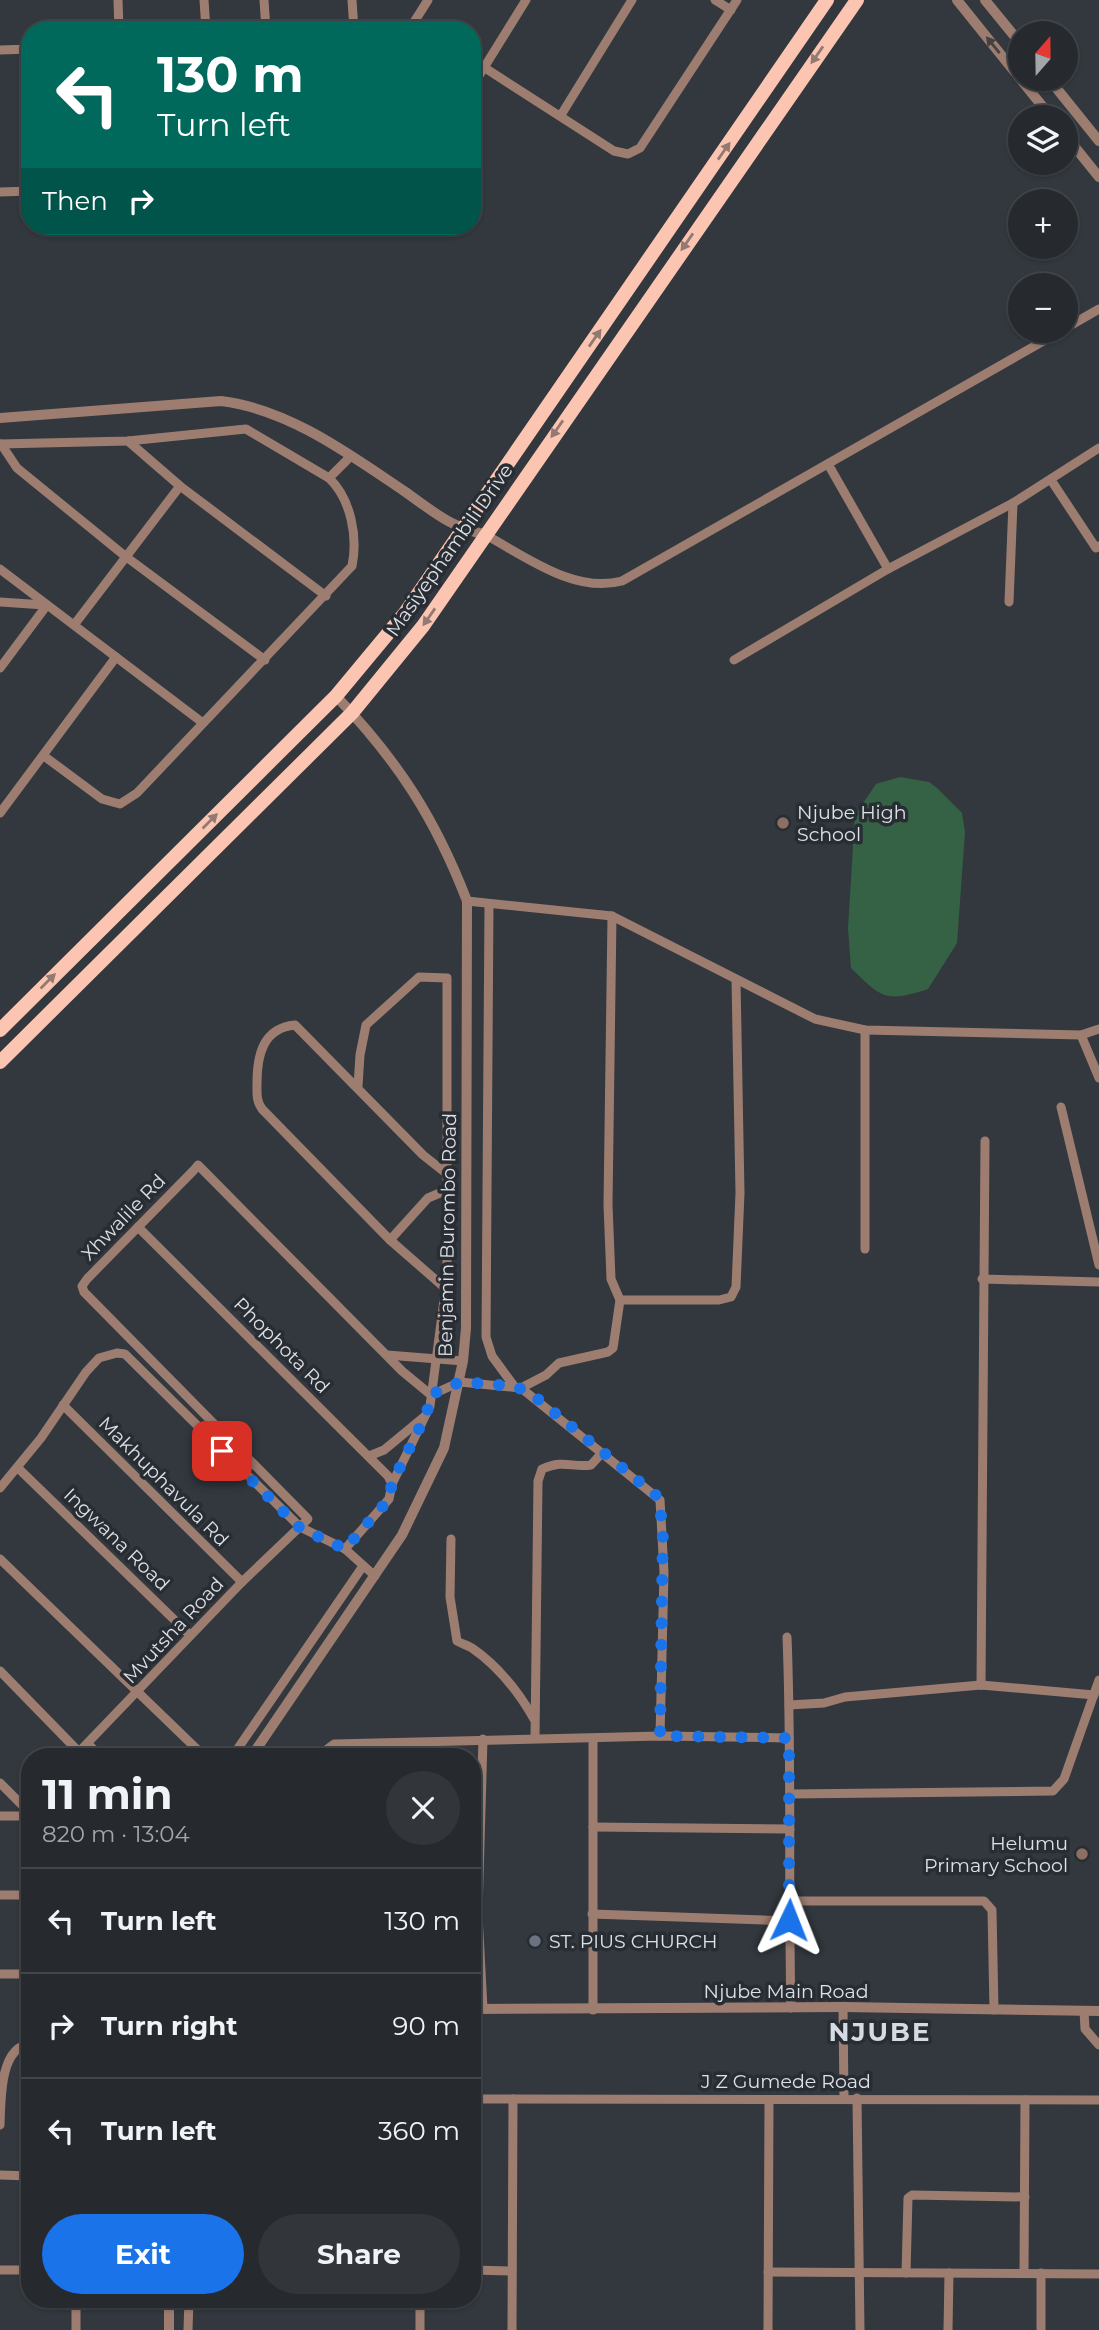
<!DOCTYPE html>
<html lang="en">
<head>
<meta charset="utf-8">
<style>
	body { margin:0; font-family:Montserrat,sans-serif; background:#32363a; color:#f1f3f6; height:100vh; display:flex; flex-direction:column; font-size:26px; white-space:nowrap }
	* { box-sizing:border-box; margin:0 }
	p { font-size:23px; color:#a4a7aa }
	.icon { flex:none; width:38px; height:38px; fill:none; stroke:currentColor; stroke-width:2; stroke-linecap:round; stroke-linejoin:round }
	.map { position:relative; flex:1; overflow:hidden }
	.panel { position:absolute; left:21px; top:1748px; width:460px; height:560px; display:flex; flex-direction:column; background:#262a2e; border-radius:28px; box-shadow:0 2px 5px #0004,0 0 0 2px #42464a }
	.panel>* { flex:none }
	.top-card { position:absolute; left:21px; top:21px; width:460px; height:214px; border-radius:28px; box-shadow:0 2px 5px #0004,0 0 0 2px #42464a; background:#00695c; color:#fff; overflow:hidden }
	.needle { width:46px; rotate:20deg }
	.fabs { position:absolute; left:1008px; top:21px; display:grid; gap:14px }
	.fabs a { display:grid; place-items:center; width:70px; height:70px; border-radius:50%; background:#262a2e; box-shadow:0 2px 5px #0004,0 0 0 2px #42464a; font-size:35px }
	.pin { position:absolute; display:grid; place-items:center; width:60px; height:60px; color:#fff; margin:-30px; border-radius:14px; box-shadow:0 4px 10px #0006 }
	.me { position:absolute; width:77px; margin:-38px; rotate:2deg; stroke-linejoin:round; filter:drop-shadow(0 0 5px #0008) }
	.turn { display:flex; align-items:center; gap:24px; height:147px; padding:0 21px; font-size:32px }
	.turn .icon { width:91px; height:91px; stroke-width:2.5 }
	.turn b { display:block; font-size:49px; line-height:60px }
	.then { display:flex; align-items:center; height:66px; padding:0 21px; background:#0003; gap:14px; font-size:26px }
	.round { display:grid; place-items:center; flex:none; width:74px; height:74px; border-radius:37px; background:#32363a }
	.summary { display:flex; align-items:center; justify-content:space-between; height:119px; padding:0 21px }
	h1 { font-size:42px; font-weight:700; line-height:52px }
	.cta { display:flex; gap:14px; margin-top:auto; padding:14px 21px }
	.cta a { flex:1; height:80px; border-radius:42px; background:#1a73e8; color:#fff; font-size:28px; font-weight:700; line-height:80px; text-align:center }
	.cta a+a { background:#32363a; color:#f1f3f6 }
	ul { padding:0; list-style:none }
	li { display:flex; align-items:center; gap:21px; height:105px; padding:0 21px; border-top:2px solid #42464a }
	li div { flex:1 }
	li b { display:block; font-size:26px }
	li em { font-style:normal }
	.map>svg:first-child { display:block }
	.garden { fill:#356245 }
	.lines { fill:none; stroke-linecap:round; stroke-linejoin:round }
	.minor { stroke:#9e7d71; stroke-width:9 }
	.tertiary { stroke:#9e7d71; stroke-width:10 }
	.primary { stroke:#fcc5b1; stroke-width:14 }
	.oneway { fill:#464143 }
	.oneway2 { fill:#927972 }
	.route { stroke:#1a73e8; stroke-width:12; stroke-dasharray:0 21.6 }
	.education-dot { fill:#8d6e63; stroke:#282d34; stroke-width:2.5 }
	.worship-dot { fill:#6b7280; stroke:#282d34; stroke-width:2.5 }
	.labels { text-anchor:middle; stroke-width:7; stroke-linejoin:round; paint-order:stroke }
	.street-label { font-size:19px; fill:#dde0e4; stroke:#282d34 }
	.poi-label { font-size:19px; fill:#dde0e4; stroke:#282d34; text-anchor:start }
	.district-label { font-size:26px; font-weight:bold; letter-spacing:2px; fill:#d4dbe3; stroke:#282d34 }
</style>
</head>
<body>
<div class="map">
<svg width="1099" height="2330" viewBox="0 0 1099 2330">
	<rect width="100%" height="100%" fill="#32383e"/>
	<path class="garden" d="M900,777L929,782L937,788L962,813L965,832L957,943L928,989C885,1003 882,998 851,968L848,928L855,815L876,784Z"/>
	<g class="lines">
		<g class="minor">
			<path d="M118,0L119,30"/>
			<path d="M204,0L206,30"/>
			<path d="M264,0L266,30"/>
			<path d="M352,0L354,30"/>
			<path d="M715,0L731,10"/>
			<path d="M409,30L428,0"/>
			<path d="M0,50L30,49"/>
			<path d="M485,68L614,151L628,154L640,148L737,0"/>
			<path d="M472,87L526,0"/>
			<path d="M561,115L632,0"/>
			<path d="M0,192L30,191"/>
			<path d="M1066,328L1099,309"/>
			<path d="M128,441L180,486L326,596"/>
			<path d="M0,444L128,441L246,429L329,478"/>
			<path d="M1,444L17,468L125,556L265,660"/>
			<path d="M828,464L888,569"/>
			<path d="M1051,480L1096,548L1099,546"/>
			<path d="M484,534C525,556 574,594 622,581L1061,331"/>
			<path d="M0,569L203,723"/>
			<path d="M0,602L45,605"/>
			<path d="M1009,602L1013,503"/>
			<path d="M74,625L180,486"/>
			<path d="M734,660L888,569L1013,503L1099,448"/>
			<path d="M0,668L47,605"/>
			<path d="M44,756L102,799L120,804L137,793L352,566C358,537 351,499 329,478L350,457"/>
			<path d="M0,813L116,657"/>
			<path d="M467,901L612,916L815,1019L865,1030L1081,1035L1099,1029"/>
			<path d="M489,904L486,1337L492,1356L514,1386"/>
			<path d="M865,1030V1249"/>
			<path d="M1081,1035L1099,1078"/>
			<path d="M358,1086L360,1055L366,1025L419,977L447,978V1277L430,1406L392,1484"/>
			<path d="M1061,1107L1099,1265"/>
			<path d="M138,1227L388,1476L392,1484L389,1499L345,1549"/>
			<path d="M390,1240L428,1198L447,1190"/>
			<path d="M982,1279L1099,1282"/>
			<path d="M445,1288L390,1240L262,1109C256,1101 257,1093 257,1083C257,1055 263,1028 295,1025L423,1155L447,1174"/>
			<path d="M620,1300H719L731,1297L736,1287L740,1193L736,980"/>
			<path d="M387,1355L463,1361"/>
			<path d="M521,1388L546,1375L559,1363L608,1352L613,1348L620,1300L611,1279L608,1205L612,916"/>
			<path d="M431,1395L460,1382L521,1388L660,1500L664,1572L660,1736"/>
			<path d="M63,1405L242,1582"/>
			<path d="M369,1456L384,1450L424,1417"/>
			<path d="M19,1469L190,1635"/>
			<path d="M0,1488L41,1438L86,1372L99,1358L117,1353L125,1354L300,1527L345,1549L375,1576"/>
			<path d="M451,1539L450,1597L457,1641C462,1644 467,1645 472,1648C498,1666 518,1691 534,1719"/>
			<path d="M0,1559L205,1757"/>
			<path d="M787,1637C792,1761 788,1884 791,2008"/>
			<path d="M0,1671L79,1752"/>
			<path d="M981,1685L985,1141"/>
			<path d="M789,1705L824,1703L845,1697L981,1685L1094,1695"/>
			<path d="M535,1738L538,1481L542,1469C564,1459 572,1468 591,1465L601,1454"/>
			<path d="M88,1744L101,1757"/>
			<path d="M74,1757L242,1582L308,1519L84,1292L82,1286L87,1279L194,1170L198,1165L402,1371L431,1395"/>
			<path d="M232,1757L363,1566"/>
			<path d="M323,1757L326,1750L334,1744L660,1736L789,1738"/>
			<path d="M0,1783L25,1808"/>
			<path d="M791,1794L1053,1791L1064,1779L1099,1680"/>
			<path d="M0,1816H30"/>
			<path d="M593,1827L790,1829"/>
			<path d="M0,1895H30"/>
			<path d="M790,1901H984L992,1910L994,2010"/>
			<path d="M592,1914L789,1921"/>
			<path d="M0,1974H30"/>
			<path d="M843,2007L844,2098"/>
			<path d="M483,2009L478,1914L483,1739"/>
			<path d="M593,2010V1739"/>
			<path d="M1084,2011L1085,2029L1099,2045"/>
			<path d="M857,2098L860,2330"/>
			<path d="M472,2099L1099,2100"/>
			<path d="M0,2125C1,2098 0,2047 30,2044"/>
			<path d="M0,2175L30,2176"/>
			<path d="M0,2270H30"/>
			<path d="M472,2270L512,2271"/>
			<path d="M768,2272L1099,2274"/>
			<path d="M906,2273L908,2198L912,2195L1025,2197"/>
			<path d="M1024,2273L1025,2100"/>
			<path d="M420,2300V2330"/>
			<path d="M76,2330V2300"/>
			<path d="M188,2330L189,2300"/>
			<path d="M512,2330L513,2099"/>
			<path d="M768,2330L769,2100"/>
			<path d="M948,2330L949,2273"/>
			<path d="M1041,2330V2273"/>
		</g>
		<g class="tertiary">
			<path d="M957,0L1051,117"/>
			<path d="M985,0L1020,43"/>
			<path d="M1049,79L1099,141"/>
			<path d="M1066,136L1099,177"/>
			<path d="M0,418L221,401C288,409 349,454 404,491C430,509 452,529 484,534"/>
			<path d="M251,1757L402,1535L444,1448L463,1361L466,1328L467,901C435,818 398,761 336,696"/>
			<path d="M472,2009L843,2007L1099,2011"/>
			<path d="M169,2300V2330"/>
		</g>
		<g class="primary">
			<path d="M0,1030L336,696L405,613L827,0"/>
			<path d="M0,1062L352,713L423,626L857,0"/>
		</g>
	</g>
	<defs><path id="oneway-solid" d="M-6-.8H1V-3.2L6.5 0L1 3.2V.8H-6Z" transform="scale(1.75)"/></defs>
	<use class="oneway" href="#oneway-solid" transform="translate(993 45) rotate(-129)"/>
	<g class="oneway2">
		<use href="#oneway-solid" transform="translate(817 55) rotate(125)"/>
		<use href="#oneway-solid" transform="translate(724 151) rotate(-55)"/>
		<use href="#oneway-solid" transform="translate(687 242) rotate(125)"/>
		<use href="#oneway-solid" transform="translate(595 338) rotate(-55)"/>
		<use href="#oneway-solid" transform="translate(557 429) rotate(125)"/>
		<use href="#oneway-solid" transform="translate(429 617) rotate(125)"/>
		<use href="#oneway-solid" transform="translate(210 821) rotate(-45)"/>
		<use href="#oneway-solid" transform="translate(48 981) rotate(-45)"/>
	</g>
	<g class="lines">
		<path class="route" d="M222,1451L300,1528L345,1549L389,1499L392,1483L427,1413L430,1395L460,1382L514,1386L529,1392L657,1496L663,1525L660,1736L789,1738V1920"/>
	</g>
	<g class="education-dot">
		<circle cx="783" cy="823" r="7"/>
		<circle cx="1082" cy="1854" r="7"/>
	</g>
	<circle class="worship-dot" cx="535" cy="1941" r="7"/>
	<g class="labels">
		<g class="street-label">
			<text transform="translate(449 550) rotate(-55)" y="7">Masiyephambili Drive</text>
			<text transform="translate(123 1217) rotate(-46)" y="7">Xhwalile Rd</text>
			<text transform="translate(447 1235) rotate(-89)" y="7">Benjamin Burombo Road</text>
			<text transform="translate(282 1345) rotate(45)" y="7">Phophota Rd</text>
			<text transform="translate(164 1481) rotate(45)" y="7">Makhuphavula Rd</text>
			<text transform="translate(117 1539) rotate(44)" y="7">Ingwana Road</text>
			<text transform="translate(173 1630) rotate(-47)" y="7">Mvutsha Road</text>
			<text x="786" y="1998">Njube Main Road</text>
			<text x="786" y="2088">J Z Gumede Road</text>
		</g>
		<g class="poi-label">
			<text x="797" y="819">Njube High<tspan x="797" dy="22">School</tspan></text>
			<text x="1068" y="1850" text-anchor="end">Helumu<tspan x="1068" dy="22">Primary School</tspan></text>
			<text x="549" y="1948">ST. PIUS CHURCH</text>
		</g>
		<g class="district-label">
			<text x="880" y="2041">NJUBE</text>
		</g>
	</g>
</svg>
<div class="fabs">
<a><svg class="needle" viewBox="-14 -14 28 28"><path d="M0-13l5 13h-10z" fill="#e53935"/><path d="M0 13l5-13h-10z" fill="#a4a7aa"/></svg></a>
<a><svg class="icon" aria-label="layers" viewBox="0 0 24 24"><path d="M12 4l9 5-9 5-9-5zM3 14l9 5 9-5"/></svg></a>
<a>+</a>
<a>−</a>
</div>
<div class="pin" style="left:222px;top:1451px;background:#d93025"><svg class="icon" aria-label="arrive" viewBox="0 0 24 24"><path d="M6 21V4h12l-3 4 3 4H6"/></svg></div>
<svg class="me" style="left:789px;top:1920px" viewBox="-20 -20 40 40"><path d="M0-17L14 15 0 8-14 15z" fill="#1a73e8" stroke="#fff" stroke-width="4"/></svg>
<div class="top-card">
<div class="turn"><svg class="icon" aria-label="left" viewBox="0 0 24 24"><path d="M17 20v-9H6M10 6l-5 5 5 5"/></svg><div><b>130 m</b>Turn left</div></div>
<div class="then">Then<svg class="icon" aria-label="right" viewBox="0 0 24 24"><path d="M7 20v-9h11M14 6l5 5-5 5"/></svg></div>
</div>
<section class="panel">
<div class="summary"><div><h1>11 min</h1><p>820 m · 13:04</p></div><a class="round"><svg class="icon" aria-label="close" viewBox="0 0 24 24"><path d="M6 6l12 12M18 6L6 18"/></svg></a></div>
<ul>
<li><svg class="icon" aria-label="left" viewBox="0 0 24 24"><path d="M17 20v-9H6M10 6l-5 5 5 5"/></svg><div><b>Turn left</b></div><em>130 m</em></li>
<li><svg class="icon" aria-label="right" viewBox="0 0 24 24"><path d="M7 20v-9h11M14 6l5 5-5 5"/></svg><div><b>Turn right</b></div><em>90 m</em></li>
<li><svg class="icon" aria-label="left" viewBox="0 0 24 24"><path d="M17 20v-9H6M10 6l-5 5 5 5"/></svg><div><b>Turn left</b></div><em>360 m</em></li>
</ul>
<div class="cta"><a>Exit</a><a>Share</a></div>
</section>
</div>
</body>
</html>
